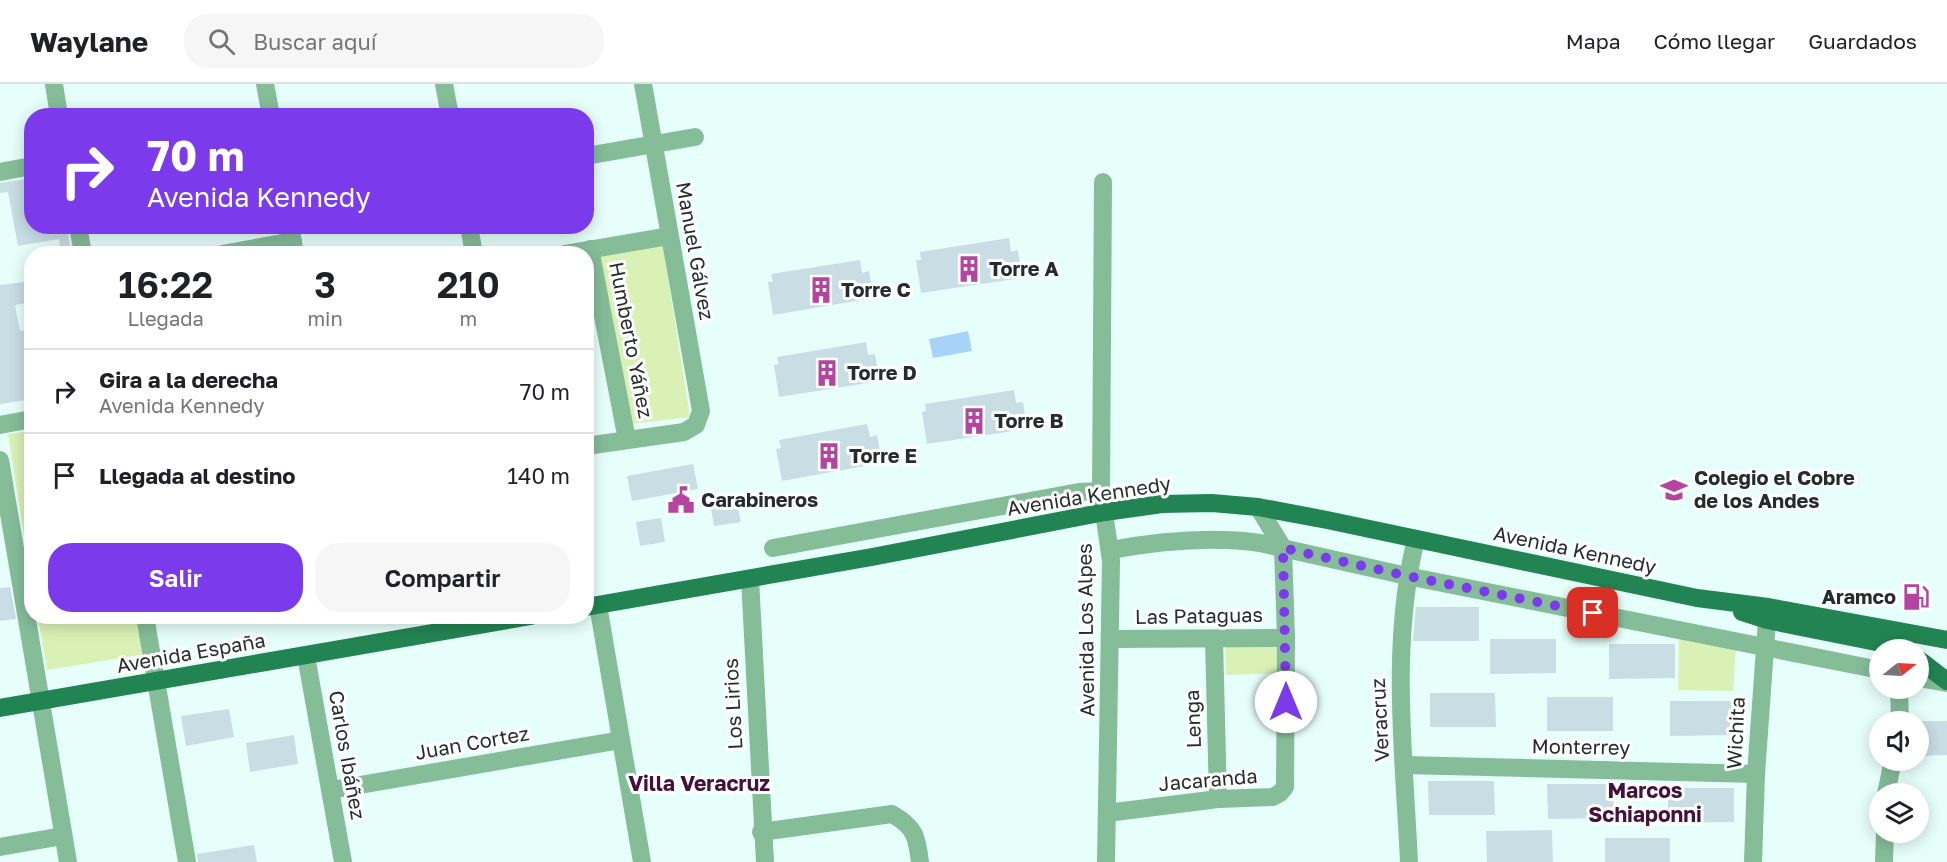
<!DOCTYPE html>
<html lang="es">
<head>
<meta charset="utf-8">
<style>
	body { margin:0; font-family:"Golos Text",sans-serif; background:#f6f6f6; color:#202124; height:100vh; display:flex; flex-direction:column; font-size:22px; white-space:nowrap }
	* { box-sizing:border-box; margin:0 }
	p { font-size:20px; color:#757577 }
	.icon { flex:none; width:33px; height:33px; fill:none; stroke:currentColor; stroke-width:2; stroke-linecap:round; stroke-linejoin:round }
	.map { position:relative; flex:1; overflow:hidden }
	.panel { position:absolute; left:24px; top:162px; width:570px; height:378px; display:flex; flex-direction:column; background:#fff; border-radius:24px; box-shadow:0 3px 15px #0003 }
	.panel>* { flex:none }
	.guide { position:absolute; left:24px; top:24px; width:570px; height:126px; border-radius:24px; box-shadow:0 3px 15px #0003; background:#7c3aed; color:#fff; overflow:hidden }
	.needle { width:39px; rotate:72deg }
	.controls { position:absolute; left:1869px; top:555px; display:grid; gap:12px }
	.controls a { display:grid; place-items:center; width:60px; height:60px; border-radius:50%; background:#fff; box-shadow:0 3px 15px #0003; font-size:30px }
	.pin { position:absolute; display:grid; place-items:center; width:51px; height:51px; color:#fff; margin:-26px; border-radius:12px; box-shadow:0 3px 9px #0006 }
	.me { position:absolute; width:66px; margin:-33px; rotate:0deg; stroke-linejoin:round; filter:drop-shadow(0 0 4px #0008) }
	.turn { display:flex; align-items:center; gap:21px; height:126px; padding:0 24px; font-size:27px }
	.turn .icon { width:78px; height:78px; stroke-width:2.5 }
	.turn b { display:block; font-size:42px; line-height:51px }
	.eta { display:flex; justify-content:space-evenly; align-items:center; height:102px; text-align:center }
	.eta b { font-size:36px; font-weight:600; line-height:42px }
	.primary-button { display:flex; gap:12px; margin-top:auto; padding:12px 24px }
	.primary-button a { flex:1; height:69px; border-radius:24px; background:#7c3aed; color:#fff; font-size:24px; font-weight:600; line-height:69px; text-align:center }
	.primary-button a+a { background:#f6f6f6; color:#202124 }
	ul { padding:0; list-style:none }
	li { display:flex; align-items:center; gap:18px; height:84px; padding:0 24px; border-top:2px solid #e0e0e0 }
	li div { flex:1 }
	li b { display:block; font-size:22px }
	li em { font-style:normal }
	header { display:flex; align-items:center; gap:36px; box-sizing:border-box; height:84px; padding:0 30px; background:#fff; border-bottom:2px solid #e0e0e0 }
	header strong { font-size:28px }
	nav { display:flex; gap:33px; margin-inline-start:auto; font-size:21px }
	.search { width:420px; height:54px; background:#f6f6f6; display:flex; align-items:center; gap:15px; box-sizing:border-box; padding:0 21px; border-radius:24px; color:#757577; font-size:22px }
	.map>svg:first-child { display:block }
	.green { fill:#d9f1b5 }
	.water { fill:#a8d3f8 }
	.building { fill:#c8dee4 }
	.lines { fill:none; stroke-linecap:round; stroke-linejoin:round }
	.minor { stroke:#85bd99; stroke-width:18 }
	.major { stroke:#228452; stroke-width:18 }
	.route { stroke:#7c3aed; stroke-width:10; stroke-dasharray:0 18 }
	.labels { text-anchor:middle; stroke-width:6; stroke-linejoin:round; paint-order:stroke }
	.street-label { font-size:20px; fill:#252d2c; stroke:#fff }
	.poi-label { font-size:20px; font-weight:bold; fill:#252d2c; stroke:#fff; text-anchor:start }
	.neighbourhood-label { font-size:21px; font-weight:bold; fill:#46103d; stroke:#fff }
</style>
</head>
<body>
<header>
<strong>Waylane</strong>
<div class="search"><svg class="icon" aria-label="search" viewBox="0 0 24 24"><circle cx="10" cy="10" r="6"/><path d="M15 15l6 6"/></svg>Buscar aquí</div>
<nav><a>Mapa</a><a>Cómo llegar</a><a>Guardados</a></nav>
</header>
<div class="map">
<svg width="1947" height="778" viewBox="0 0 1947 778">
	<rect width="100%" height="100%" fill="#e7fffb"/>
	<g class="green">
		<path d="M662,156L690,333L623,341L592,170Z"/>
		<path d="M31,347H32L31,494L8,350Z"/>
		<path d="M38,533H140L146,570L47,586Z"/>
		<path d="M1679,554L1736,564L1733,607L1678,606Z"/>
		<path d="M1290,559V589L1226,591L1225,560Z"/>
	</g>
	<path class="water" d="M968,247L972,267L933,274L929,255Z"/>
	<g class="building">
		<path d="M26,95L32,125V142H67L71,170H61L59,155L18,162L8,108L0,109V99Z"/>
		<path d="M1009,154L1011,168L1018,166L1022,194L921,209L916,176H921L920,168Z"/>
		<path d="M860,176L862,189L869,187L873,214L773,231L768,198H773L771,190Z"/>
		<path d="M32,197V218L15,221L20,247L32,245V315L0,320V201Z"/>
		<path d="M866,258L868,271L875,270L880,297L779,313L774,281L779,280L777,273Z"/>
		<path d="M1014,306L1016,319L1023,318L1027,345L927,360L922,328L926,327L925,320Z"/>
		<path d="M867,340L870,353L877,351L882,379L782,397L776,365L781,364L779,356Z"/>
		<path d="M693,380L698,405L632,417L627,392Z"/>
		<path d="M737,420L741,438L714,442L711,425Z"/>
		<path d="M661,434L665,458L640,462L636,438Z"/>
		<path d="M10,503L16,535L0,537V504Z"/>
		<path d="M1416,523H1479V557H1413Z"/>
		<path d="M1490,555H1556V589L1490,590Z"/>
		<path d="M1609,560H1675V594L1609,595Z"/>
		<path d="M1430,609H1495L1496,643H1430Z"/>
		<rect x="1547" y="613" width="66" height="34"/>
		<path d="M1670,617H1735L1736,651L1670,652Z"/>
		<path d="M229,625L234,653L186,662L181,632Z"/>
		<path d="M1947,637V671L1919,672L1918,637Z"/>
		<path d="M294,651L298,680L250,688L246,659Z"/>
		<path d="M1428,697H1494L1495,731H1429Z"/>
		<path d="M1547,700H1613L1614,734L1548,735Z"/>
		<path d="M1668,704H1734V738L1668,739Z"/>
		<path d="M1552,746L1553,778H1487L1486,747Z"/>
		<rect x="1605" y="754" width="65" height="24"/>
		<path d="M254,761L257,778H198L197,770Z"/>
	</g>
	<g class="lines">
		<g class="minor">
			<path d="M54,0L59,32"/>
			<path d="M265,0L271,32"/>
			<path d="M444,0L450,32"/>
			<path d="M586,72L695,53"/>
			<path d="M0,88L32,82"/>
			<path d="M1103,98L1101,407L1111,477L1106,778"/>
			<path d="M78,142L83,170"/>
			<path d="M290,142L295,170"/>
			<path d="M469,142L474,170"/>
			<path d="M590,165L627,356"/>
			<path d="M222,170L293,157"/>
			<path d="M564,170L669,152"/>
			<path d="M0,341L32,335"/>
			<path d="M586,362L684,348L696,341L701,327L643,0"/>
			<path d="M0,376L68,778"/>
			<path d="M773,464L1079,408L1101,407"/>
			<path d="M1111,466C1160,457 1210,452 1260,459L1407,492L1880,586"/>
			<path d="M750,495L765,778"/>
			<path d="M598,521L642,778"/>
			<path d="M145,532L187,778"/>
			<path d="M1112,555L1286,554"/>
			<path d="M1214,555L1218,715"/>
			<path d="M306,572L343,778"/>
			<path d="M1918,594L1947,599"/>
			<path d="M1899,604L1900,638"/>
			<path d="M1405,681L1756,690"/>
			<path d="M331,706L621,656"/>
			<path d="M1886,710L1893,676"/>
			<path d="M1107,729L1218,715L1273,713L1280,709L1285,703L1286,554L1283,464L1258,423"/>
			<path d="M761,748L892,730C915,743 917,753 920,778"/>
			<path d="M0,763L63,752"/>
			<path d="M1409,778C1404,670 1390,561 1416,455"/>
			<path d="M1753,778L1756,690L1768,523"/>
			<path d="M1884,778L1885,748"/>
		</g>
		<g class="major">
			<path d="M586,523L872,473L1105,428L1162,420L1212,419L1258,423L1327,436L1697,514L1768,523L1947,556"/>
			<path d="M1742,528L1767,536L1896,562L1904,566"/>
			<path d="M1918,575L1947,597"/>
			<path d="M0,624L531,532"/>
		</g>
	</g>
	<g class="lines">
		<path class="route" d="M1286,618L1283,464L1407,492L1593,529"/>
	</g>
	<defs>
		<symbol id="building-bare" viewBox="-9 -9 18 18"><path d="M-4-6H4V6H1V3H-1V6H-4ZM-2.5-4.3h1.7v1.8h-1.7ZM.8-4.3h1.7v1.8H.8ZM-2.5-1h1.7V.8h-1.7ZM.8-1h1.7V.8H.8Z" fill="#b444a0" stroke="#fff" stroke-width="2.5" paint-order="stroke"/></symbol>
		<symbol id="school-bare" viewBox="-9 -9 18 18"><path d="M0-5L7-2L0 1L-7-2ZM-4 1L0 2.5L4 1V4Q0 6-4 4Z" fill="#b444a0" stroke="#fff" stroke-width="2.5" paint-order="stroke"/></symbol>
		<symbol id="civic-bare" viewBox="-9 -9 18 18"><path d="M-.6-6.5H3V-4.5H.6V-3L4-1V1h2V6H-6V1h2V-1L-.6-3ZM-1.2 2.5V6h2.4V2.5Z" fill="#b444a0" stroke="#fff" stroke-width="2.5" paint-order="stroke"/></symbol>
		<symbol id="fuel-bare" viewBox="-9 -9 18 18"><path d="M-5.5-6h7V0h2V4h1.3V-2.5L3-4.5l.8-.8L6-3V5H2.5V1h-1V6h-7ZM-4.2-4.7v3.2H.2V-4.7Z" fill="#b444a0" stroke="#fff" stroke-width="2.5" paint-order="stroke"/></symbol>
	</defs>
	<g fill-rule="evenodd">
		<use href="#building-bare" x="950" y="166" width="38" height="38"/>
		<use href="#building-bare" x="802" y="187" width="38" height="38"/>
		<use href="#building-bare" x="808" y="270" width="38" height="38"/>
		<use href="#building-bare" x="955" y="318" width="38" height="38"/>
		<use href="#building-bare" x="810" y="353" width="38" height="38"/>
		<use href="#school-bare" x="1655" y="387" width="38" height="38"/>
		<use href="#civic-bare" x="662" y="397" width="38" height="38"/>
		<use href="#fuel-bare" x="1897" y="494" width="38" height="38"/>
	</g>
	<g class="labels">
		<g class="street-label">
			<text transform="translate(695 167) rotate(80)" y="7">Manuel Gálvez</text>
			<text transform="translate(631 256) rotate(79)" y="7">Humberto Yáñez</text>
			<text transform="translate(1089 412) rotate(-9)" y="7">Avenida Kennedy</text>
			<text transform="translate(1575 466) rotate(12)" y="7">Avenida Kennedy</text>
			<text transform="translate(1199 532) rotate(-1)" y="7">Las Pataguas</text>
			<text transform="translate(1086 546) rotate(-91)" y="7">Avenida Los Alpes</text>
			<text transform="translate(191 569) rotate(-10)" y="7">Avenida España</text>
			<text transform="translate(733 620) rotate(-93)" y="7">Los Lirios</text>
			<text transform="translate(1193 635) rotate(-92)" y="7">Lenga</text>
			<text transform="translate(1380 636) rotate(-93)" y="7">Veracruz</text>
			<text transform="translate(1736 649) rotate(-87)" y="7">Wichita</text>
			<text transform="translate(472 659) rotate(-10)" y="7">Juan Cortez</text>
			<text transform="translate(1581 663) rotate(1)" y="7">Monterrey</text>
			<text transform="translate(347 671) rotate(80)" y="7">Carlos Ibáñez</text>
			<text transform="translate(1208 696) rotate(-5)" y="7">Jacaranda</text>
		</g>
		<g class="poi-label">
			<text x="989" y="192">Torre A</text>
			<text x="841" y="213">Torre C</text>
			<text x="847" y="296">Torre D</text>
			<text x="994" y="344">Torre B</text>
			<text x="849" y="379">Torre E</text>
			<text x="1694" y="401">Colegio el Cobre<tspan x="1694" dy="23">de los Andes</tspan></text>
			<text x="701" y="423">Carabineros</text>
			<text x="1896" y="520" text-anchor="end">Aramco</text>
		</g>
		<g class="neighbourhood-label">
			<text x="699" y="707">Villa Veracruz</text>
			<text x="1645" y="714">Marcos<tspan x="1645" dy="24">Schiaponni</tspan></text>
		</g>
	</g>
</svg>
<div class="controls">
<a><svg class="needle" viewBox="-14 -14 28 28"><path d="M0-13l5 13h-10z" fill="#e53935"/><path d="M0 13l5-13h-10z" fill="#757577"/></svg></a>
<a><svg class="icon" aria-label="sound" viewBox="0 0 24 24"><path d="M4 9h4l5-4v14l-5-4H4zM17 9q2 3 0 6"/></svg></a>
<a><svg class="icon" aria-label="layers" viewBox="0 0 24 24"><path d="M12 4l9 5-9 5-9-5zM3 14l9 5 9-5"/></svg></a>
</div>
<div class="pin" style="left:1593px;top:529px;background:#d93025"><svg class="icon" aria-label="arrive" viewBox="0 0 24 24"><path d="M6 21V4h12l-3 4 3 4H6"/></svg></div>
<svg class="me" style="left:1286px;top:618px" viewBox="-20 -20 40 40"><circle r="19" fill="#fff"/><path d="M0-13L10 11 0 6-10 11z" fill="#7c3aed"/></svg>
<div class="guide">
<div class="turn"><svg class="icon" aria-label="right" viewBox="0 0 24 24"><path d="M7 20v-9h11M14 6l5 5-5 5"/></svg><div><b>70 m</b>Avenida Kennedy</div></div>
</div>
<section class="panel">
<div class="eta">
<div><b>16:22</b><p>Llegada</p></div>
<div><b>3</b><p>min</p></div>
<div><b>210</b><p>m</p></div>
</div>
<ul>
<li><svg class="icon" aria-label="right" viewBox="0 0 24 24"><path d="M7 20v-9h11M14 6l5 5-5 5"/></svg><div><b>Gira a la derecha</b><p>Avenida Kennedy</p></div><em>70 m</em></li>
<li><svg class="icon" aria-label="arrive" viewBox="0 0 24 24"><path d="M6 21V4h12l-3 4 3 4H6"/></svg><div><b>Llegada al destino</b></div><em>140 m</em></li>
</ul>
<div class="primary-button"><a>Salir</a><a>Compartir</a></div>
</section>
</div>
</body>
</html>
